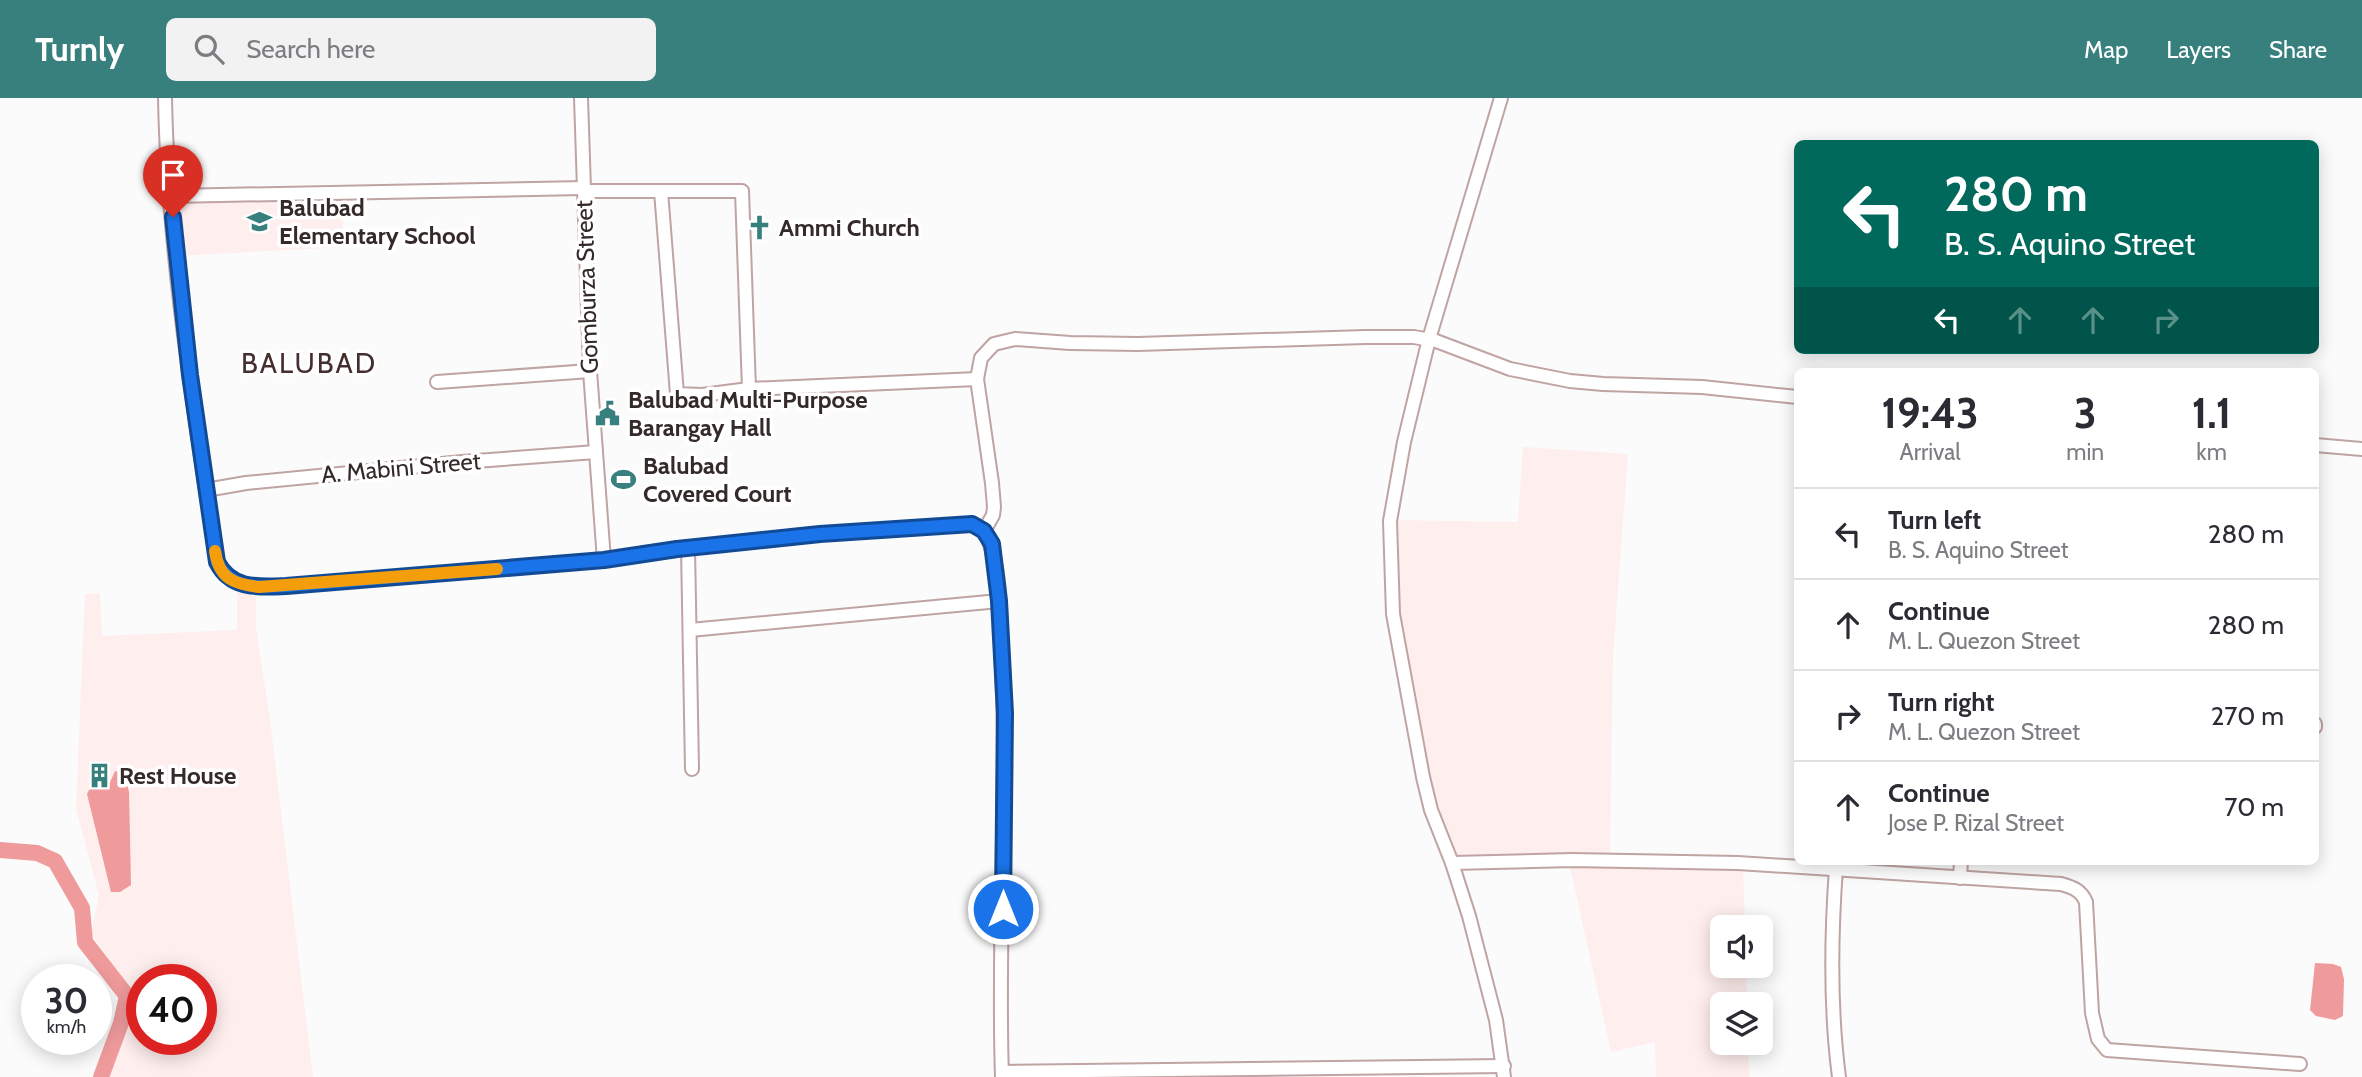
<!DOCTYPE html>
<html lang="en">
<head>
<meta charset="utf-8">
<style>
	body { margin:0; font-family:Cabin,sans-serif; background:#f2f2f3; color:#2b2b33; height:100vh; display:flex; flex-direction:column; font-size:26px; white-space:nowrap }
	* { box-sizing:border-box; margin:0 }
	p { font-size:23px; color:#7c7c81 }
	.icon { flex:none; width:38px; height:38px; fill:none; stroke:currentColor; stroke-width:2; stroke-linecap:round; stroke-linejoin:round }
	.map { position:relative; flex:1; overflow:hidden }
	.drawer { position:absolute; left:1794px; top:270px; width:525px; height:497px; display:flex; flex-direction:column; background:#fff; border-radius:10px; box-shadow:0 4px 18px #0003 }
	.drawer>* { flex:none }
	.banner { position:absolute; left:1794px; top:42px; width:525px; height:214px; border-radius:10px; box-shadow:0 4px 18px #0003; background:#00695c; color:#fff; overflow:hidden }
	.tools { position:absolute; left:1710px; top:817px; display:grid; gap:14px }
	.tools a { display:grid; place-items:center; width:63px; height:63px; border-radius:10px; background:#fff; box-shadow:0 4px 18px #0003; font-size:35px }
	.speed { position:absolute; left:21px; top:866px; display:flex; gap:14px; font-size:35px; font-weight:700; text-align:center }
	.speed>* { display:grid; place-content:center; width:91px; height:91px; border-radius:50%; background:#fff; box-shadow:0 4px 18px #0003; line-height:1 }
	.speed small { font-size:18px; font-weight:400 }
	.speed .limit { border:10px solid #d22; background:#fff; color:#111 }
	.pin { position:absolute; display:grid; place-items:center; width:60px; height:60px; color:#fff; margin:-72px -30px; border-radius:50% 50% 50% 0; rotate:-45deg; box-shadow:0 0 7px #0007 }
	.pin .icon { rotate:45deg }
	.me { position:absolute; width:77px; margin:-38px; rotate:0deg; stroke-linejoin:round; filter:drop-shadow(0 0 5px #0008) }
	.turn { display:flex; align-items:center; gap:24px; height:147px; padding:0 35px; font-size:32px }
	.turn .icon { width:91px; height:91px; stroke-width:2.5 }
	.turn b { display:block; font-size:49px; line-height:60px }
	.lanes { display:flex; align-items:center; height:66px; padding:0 35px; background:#0003; justify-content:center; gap:35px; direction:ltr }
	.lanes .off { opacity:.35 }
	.eta { display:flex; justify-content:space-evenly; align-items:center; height:119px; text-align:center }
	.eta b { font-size:42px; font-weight:700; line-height:49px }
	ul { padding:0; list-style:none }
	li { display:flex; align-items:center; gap:21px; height:91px; padding:0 35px; border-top:2px solid #e1e1e2 }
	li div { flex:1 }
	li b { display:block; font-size:26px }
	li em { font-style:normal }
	header { display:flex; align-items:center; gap:42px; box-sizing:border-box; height:98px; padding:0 35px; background:#38807e; color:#fff }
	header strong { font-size:33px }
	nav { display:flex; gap:38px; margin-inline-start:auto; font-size:24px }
	.search { width:490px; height:63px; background:#f2f2f3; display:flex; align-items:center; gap:18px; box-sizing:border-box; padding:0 24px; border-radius:10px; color:#7c7c81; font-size:26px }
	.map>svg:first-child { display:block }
	.built { fill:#feeeed; fill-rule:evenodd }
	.water { fill:#ef9b9c }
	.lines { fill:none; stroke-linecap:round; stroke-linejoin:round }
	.river { stroke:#ef9b9c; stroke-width:16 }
	.minor-casing { stroke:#c0a3a3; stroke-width:16 }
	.minor { stroke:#fff; stroke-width:12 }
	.route-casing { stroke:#114b97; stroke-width:18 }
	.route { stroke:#1a73e8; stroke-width:12 }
	.slow { stroke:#f59e0b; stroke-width:12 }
	.labels { text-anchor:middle; stroke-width:7; stroke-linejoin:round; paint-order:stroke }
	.poi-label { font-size:24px; font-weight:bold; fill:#352a2a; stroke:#fff; text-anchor:start }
	.street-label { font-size:24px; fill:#352a2a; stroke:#fff }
	.quarter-label { font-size:28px; letter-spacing:2px; fill:#442e2e; stroke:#fff }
</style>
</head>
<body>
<header>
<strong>Turnly</strong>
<div class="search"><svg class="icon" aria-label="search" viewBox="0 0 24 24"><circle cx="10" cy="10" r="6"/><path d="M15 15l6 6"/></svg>Search here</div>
<nav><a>Map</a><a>Layers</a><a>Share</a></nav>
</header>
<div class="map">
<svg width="2362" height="979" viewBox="0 0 2362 979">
	<rect width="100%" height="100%" fill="#fbfbfb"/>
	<g class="built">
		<path d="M341,94L344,149L177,158L175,99Z"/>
		<path d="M1523,349L1628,356L1613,558L1610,758L1455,757L1444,748L1394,515L1392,422L1518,424Z"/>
		<path d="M237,491H256V530L270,622L313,979H108L137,900L91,836L99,797L76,711L85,496L100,495L102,538L237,532ZM142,882H201V942H142Z"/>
		<path d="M1569,764L1743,766L1745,829L1722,830V868H1746L1747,906H1722V945H1748L1749,979H1656L1655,944L1611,954Z"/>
	</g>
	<g class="water">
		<path d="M115,673L125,676L129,694L131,787L120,794H111L87,696L91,688L108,689Z"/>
		<path d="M2315,865L2333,866L2341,869L2344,881L2343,918L2335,922L2316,918L2310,912Z"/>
	</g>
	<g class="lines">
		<path class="river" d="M0,752L37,755L55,763L82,810L85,844L127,898L121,925L101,979"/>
		<defs>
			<g id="minor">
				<path d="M165,0C168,155 194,311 217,464C231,492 258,489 286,488L604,462L677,451L820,436L972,426L984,433"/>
				<path d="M581,0L590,273L604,462"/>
				<path d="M1501,0L1429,241L1404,344L1390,423L1393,516L1423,679L1431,712L1452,765L1469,818L1496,922L1504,979"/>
				<path d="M583,93H742L749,291"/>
				<path d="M661,93L677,296L702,297L749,291L977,281"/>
				<path d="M171,98L583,90"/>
				<path d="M437,284L590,273"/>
				<path d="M2315,347L2362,351"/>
				<path d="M206,392L246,385L462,364L596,354"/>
				<path d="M984,433L993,417L994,409L992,385L977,281L981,260L994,246L1015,241L1070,245L1138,246L1365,239H1414L1436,243L1510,271L1570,283L1603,286L1702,289L1797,299"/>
				<path d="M984,433C1001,463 1000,513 1001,548C1009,691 997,835 1002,979"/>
				<path d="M688,450L692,671"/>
				<path d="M690,532L999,503"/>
				<path d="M2315,626V629"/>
				<path d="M1452,765L1572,762L1738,765L2061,786C2072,789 2081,792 2086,804L2092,915L2098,941L2107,952L2300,966"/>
				<path d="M1836,770C1831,839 1830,911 1839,979"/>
				<path d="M1960,780L1961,763"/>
				<path d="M1002,974L1504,968"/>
			</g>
		</defs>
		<use href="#minor" class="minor-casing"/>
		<use href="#minor" class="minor"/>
	</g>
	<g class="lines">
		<defs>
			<path id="route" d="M173,119L190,277L217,464C231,492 259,489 286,488L604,462L677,451L820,436L972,426L984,433L992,446L999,503L1005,615L1003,811"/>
		</defs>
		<use href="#route" class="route-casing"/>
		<use href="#route" class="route"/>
		<path class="slow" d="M215,453C219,481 234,486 259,489L497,471"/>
	</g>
	<defs>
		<symbol id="school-bare" viewBox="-9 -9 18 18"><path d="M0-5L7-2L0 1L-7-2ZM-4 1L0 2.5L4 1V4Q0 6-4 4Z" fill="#38807e" stroke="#fff" stroke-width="2.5" paint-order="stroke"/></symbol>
		<symbol id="church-bare" viewBox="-9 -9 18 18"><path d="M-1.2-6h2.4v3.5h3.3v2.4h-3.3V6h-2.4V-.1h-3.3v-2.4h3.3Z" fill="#38807e" stroke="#fff" stroke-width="2.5" paint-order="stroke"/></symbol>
		<symbol id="civic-bare" viewBox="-9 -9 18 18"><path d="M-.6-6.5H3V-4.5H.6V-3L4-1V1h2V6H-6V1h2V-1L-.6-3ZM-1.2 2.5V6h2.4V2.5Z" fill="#38807e" stroke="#fff" stroke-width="2.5" paint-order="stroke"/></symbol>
		<symbol id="stadium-bare" viewBox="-9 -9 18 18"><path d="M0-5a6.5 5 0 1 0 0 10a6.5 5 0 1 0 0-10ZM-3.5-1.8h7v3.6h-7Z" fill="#38807e" stroke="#fff" stroke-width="2.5" paint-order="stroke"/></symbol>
		<symbol id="building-bare" viewBox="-9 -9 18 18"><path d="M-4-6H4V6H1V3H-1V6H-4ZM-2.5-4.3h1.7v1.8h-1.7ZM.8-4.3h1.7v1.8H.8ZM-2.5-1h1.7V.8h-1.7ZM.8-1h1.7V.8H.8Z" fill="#38807e" stroke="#fff" stroke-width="2.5" paint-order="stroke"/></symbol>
	</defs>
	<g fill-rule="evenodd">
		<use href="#school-bare" x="242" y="106" width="35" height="35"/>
		<use href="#church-bare" x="742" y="112" width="35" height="35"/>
		<use href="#civic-bare" x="590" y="298" width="35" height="35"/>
		<use href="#stadium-bare" x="606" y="364" width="35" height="35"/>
		<use href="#building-bare" x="82" y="660" width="35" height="35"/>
	</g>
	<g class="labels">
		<g class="poi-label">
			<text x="279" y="118">Balubad<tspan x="279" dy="28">Elementary School</tspan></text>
			<text x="779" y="138">Ammi Church</text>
			<text x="628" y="310">Balubad Multi-Purpose<tspan x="628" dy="28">Barangay Hall</tspan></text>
			<text x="643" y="376">Balubad<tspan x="643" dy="28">Covered Court</tspan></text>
			<text x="119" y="686">Rest House</text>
		</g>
		<g class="street-label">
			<text transform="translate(587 189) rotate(-92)" y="8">Gomburza Street</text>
			<text transform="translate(401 370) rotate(-5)" y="8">A. Mabini Street</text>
		</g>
		<g class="quarter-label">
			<text x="309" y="275">BALUBAD</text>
		</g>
	</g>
</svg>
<div class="tools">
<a><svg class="icon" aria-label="sound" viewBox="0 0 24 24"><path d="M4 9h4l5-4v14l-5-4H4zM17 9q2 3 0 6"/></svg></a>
<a><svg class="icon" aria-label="layers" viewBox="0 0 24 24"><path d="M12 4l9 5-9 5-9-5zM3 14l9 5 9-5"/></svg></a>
</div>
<div class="speed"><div>30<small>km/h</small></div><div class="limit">40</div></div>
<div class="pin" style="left:173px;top:119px;background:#d93025"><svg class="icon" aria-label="arrive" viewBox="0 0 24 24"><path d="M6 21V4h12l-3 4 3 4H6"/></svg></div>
<svg class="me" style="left:1003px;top:811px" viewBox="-20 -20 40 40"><circle r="17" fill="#1a73e8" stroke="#fff" stroke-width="3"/><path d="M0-11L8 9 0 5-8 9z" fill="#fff"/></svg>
<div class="banner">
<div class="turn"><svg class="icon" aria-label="left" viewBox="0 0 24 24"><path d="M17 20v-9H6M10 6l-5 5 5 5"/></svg><div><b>280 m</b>B. S. Aquino Street</div></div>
<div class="lanes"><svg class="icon" aria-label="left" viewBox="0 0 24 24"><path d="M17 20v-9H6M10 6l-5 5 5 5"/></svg><svg class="icon off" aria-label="ahead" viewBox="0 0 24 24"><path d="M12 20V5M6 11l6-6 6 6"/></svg><svg class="icon off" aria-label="ahead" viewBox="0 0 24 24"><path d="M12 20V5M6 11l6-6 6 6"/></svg><svg class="icon off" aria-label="right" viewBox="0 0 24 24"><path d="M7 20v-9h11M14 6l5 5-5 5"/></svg></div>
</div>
<section class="drawer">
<div class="eta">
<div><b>19:43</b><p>Arrival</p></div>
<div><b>3</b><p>min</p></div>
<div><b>1.1</b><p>km</p></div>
</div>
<ul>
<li><svg class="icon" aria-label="left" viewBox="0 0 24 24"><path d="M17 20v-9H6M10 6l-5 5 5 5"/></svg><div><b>Turn left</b><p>B. S. Aquino Street</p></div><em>280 m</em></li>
<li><svg class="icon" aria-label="ahead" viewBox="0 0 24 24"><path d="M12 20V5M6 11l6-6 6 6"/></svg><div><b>Continue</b><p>M. L. Quezon Street</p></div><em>280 m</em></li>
<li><svg class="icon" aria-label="right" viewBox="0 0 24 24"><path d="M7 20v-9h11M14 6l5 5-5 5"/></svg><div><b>Turn right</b><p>M. L. Quezon Street</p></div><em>270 m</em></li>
<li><svg class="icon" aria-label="ahead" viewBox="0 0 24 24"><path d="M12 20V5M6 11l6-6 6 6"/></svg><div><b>Continue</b><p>Jose P. Rizal Street</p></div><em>70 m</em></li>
</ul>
</section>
</div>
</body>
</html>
